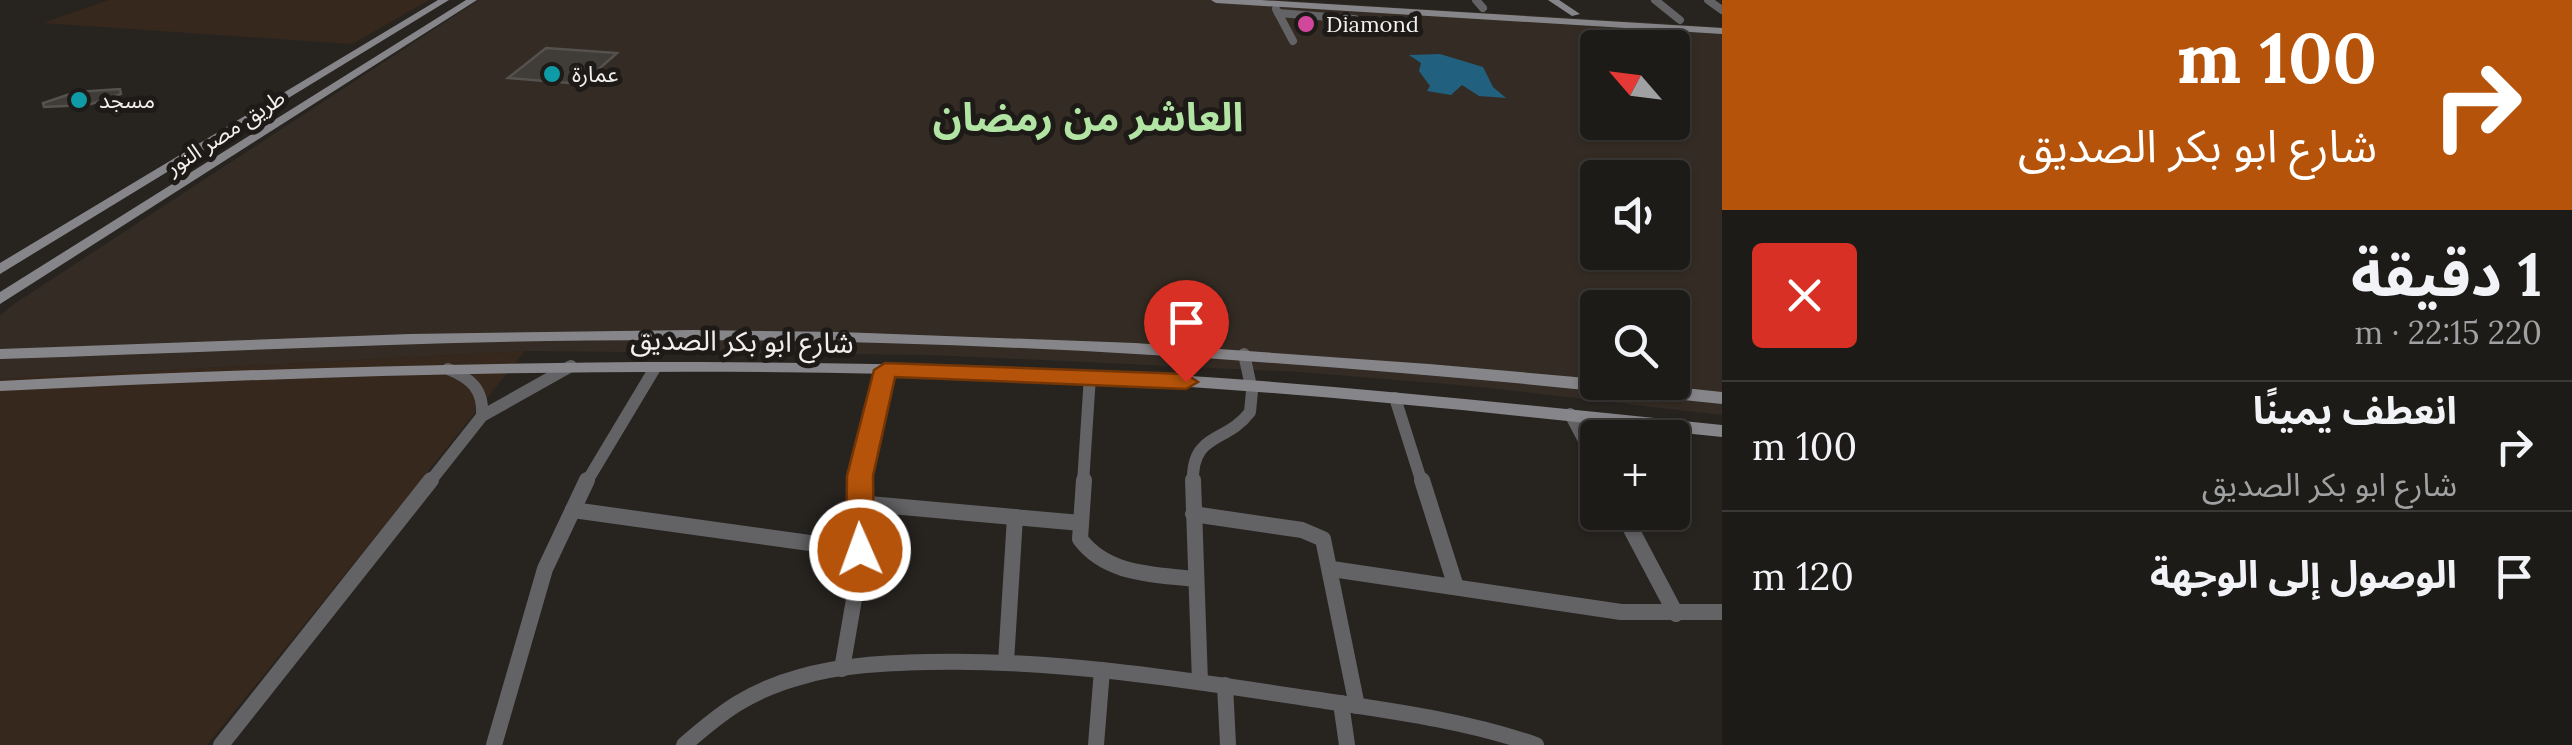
<!DOCTYPE html>
<html lang="ar">
<head>
<meta charset="utf-8">
<style>
	body { margin:0; font-family:Lora,"Noto Sans Arabic",serif; background:#252421; color:#f1f3f6; direction:rtl; height:100vh; display:flex; flex-direction:column; font-size:38px; white-space:nowrap }
	* { box-sizing:border-box; margin:0 }
	p { font-size:32px; color:#a0a1a2 }
	.icon { flex:none; width:55px; height:55px; fill:none; stroke:currentColor; stroke-width:2; stroke-linecap:round; stroke-linejoin:round }
	.map { position:relative; flex:1; overflow:hidden; direction:ltr }
	.drawer { display:flex; flex-direction:column; background:#1d1b18; width:850px }
	.drawer>* { flex:none }
	.top-card { background:#b45309; color:#fff; overflow:hidden }
	.needle { width:65px; rotate:298deg }
	.controls { position:absolute; left:1580px; top:30px; display:grid; gap:20px }
	.controls a { display:grid; place-items:center; width:110px; height:110px; border-radius:10px; background:#1d1b18; box-shadow:0 2px 8px #0004,0 0 0 2px #3b3937; font-size:50px }
	.pin { position:absolute; display:grid; place-items:center; width:85px; height:85px; color:#fff; margin:-102px -42px; border-radius:50% 50% 50% 0; rotate:-45deg; box-shadow:0 0 10px #0007 }
	.pin .icon { rotate:45deg }
	.me { position:absolute; width:110px; margin:-55px; rotate:358deg; stroke-linejoin:round; filter:drop-shadow(0 0 8px #0008) }
	.turn { display:flex; align-items:center; gap:35px; height:210px; padding:0 30px; font-size:45px }
	.turn .icon { width:130px; height:130px; stroke-width:2.5 }
	.turn b { display:block; font-size:70px; line-height:85px }
	.round { display:grid; place-items:center; flex:none; width:105px; height:105px; border-radius:10px; background:#252421 }
	.head { display:flex; align-items:center; justify-content:space-between; height:170px; padding:0 30px }
	h1 { font-size:60px; font-weight:700; line-height:75px }
	ul { padding:0; list-style:none }
	li { display:flex; align-items:center; gap:30px; height:130px; padding:0 30px; border-top:2px solid #3b3937 }
	li div { flex:1 }
	li b { display:block; font-size:38px }
	li em { font-style:normal }
	main { display:flex; flex:1; min-height:0 }
	.map>svg:first-child { display:block }
	.built { fill:#342c24; fill-rule:evenodd }
	.industrial { fill:#37281d }
	.water { fill:#21607e }
	.building { fill:#403d39; stroke:#55514d; stroke-width:2.5 }
	.lines { fill:none; stroke-linecap:round; stroke-linejoin:round }
	.street-far2 { stroke:#636265; stroke-width:8 }
	.street-far1 { stroke:#636265; stroke-width:12 }
	.street { stroke:#636265; stroke-width:16 }
	.secondary { fill:#86868a; fill-rule:evenodd }
	.route { fill:#b45309; stroke:#753606; stroke-width:2.5 }
	.hotel-dot { fill:#d1479c; stroke:#1e1a17; stroke-width:4 }
	.culture-dot { fill:#0f9aa8; stroke:#1e1a17; stroke-width:4 }
	.labels { text-anchor:middle; stroke-width:10; stroke-linejoin:round; paint-order:stroke }
	.far-poi-label { font-size:22px; fill:#f3f1ef; stroke:#1e1a17; text-anchor:start }
	.far-street-label { font-size:22px; fill:#f3f1ef; stroke:#1e1a17 }
	.street-label { font-size:28px; fill:#f3f1ef; stroke:#1e1a17 }
	.far-town-label { font-size:40px; font-weight:bold; fill:#b2e4a4; stroke:#1e1a17 }
</style>
</head>
<body>
<main>
<section class="drawer">
<div class="top-card">
<div class="turn"><svg class="icon" aria-label="right" viewBox="0 0 24 24"><path d="M7 20v-9h11M14 6l5 5-5 5"/></svg><div><b>100 m</b>شارع ابو بكر الصديق</div></div>
</div>
<div class="head"><div><h1>1 دقيقة</h1><p>220 m · 22:15</p></div><a class="round" style="background:#d93025;color:#fff"><svg class="icon" aria-label="close" viewBox="0 0 24 24"><path d="M6 6l12 12M18 6L6 18"/></svg></a></div>
<ul>
<li><svg class="icon" aria-label="right" viewBox="0 0 24 24"><path d="M7 20v-9h11M14 6l5 5-5 5"/></svg><div><b>انعطف يمينًا</b><p>شارع ابو بكر الصديق</p></div><em>100 m</em></li>
<li><svg class="icon" aria-label="arrive" viewBox="0 0 24 24"><path d="M6 21V4h12l-3 4 3 4H6"/></svg><div><b>الوصول إلى الوجهة</b></div><em>120 m</em></li>
</ul>
</section>
<div class="map">
<svg width="1722" height="745" viewBox="0 0 1722 745">
	<rect width="100%" height="100%" fill="#272420"/>
	<path class="built" d="M479,0H1276L1722,27V415L1471,386L1300,372L933,355L525,351L0,379V316L14,304ZM1598,48H1672V122H1598ZM1598,178H1672V252H1598ZM1598,308H1672V382H1598Z"/>
	<g class="industrial">
		<path d="M109,0H429L352,44L43,23Z"/>
		<path d="M525,351L207,745H0V379Z"/>
	</g>
	<path class="water" d="M1440,54L1483,67L1493,87L1506,98L1479,96L1462,85L1451,95L1427,91L1430,86L1419,71L1421,63L1409,55Z"/>
	<g class="building">
		<path d="M546,48L617,53L582,84L508,78Z"/>
		<path d="M120,89L121,94L88,105L44,107L43,103L76,92Z"/>
	</g>
	<g class="lines">
		<g class="street-far2">
			<path d="M1476,0L1483,8"/>
			<path d="M1655,0L1680,20"/>
			<path d="M1708,0L1722,10"/>
			<path d="M1276,9L1293,41"/>
			<path d="M1278,13L1355,19"/>
		</g>
		<g class="street-far1">
			<path d="M448,369C471,378 484,390 482,416"/>
			<path d="M1395,398L1422,483"/>
			<path d="M1570,414L1598,467"/>
			<path d="M429,483L482,416L571,366"/>
			<path d="M586,483L655,368"/>
			<path d="M860,483L885,370"/>
			<path d="M1083,483L1090,376"/>
			<path d="M1193,483C1191,432 1226,444 1250,412L1252,391L1244,354"/>
		</g>
		<g class="street">
			<path d="M1084,480L1080,539C1107,575 1153,574 1194,579"/>
			<path d="M1193,480L1200,682"/>
			<path d="M1422,480L1456,587"/>
			<path d="M858,503L1081,523"/>
			<path d="M573,510L860,550"/>
			<path d="M1622,512L1676,614"/>
			<path d="M1193,514L1302,530L1323,539L1357,706"/>
			<path d="M1332,569L1621,612H1722"/>
			<path d="M1006,662L1015,517"/>
			<path d="M842,669L858,576L860,480"/>
			<path d="M1225,685L1228,745"/>
			<path d="M1341,703L1347,745"/>
			<path d="M221,745L431,480"/>
			<path d="M494,745L545,569L587,480"/>
			<path d="M684,745C723,711 749,691 800,677C840,665 886,663 928,662C1055,659 1180,679 1306,698C1384,710 1461,719 1536,745"/>
			<path d="M1096,745L1102,670"/>
		</g>
		<g class="secondary">
			<path d="M438,0H449L0,274V263Z"/>
			<path d="M466,0H477L0,304V292Z"/>
			<path d="M1211,0H1261L1722,28V34L1216,3Z"/>
			<path d="M1548,0H1559L1580,14L1572,16Z"/>
			<path d="M693,330L840,332L1135,343L1429,364L1598,379V382H1628L1722,392V404C1380,367 1037,341 693,340C462,339 231,352 0,359V349L410,334Z"/>
			<path d="M639,362C796,362 953,364 1109,371C1314,382 1518,404 1722,425V437C1518,416 1314,393 1109,382C740,363 369,373 0,391V381C213,370 426,364 639,362Z"/>
		</g>
	</g>
	<path class="route" d="M885,363L1186,374L1198,382L1186,389L895,377L873,476L874,550L870,557L860,560L850,557L846,550L847,476L874,370Z"/>
	<circle class="hotel-dot" cx="1306" cy="24" r="10"/>
	<g class="culture-dot">
		<circle cx="552" cy="74" r="10"/>
		<circle cx="79" cy="100" r="10"/>
	</g>
	<g class="labels">
		<g class="far-poi-label">
			<text x="1326" y="32">Diamond</text>
			<text x="572" y="82">عمارة</text>
			<text x="99" y="108">مسجد</text>
		</g>
		<g class="far-street-label">
			<text transform="translate(225 132) rotate(-33)" y="8">طريق مصر النور</text>
		</g>
		<g class="street-label">
			<text transform="translate(742 341) rotate(1)" y="10">شارع ابو بكر الصديق</text>
		</g>
		<g class="far-town-label">
			<text x="1088" y="131">العاشر من رمضان</text>
		</g>
	</g>
</svg>
<div class="controls">
<a><svg class="needle" viewBox="-14 -14 28 28"><path d="M0-13l5 13h-10z" fill="#e53935"/><path d="M0 13l5-13h-10z" fill="#a0a1a2"/></svg></a>
<a><svg class="icon" aria-label="sound" viewBox="0 0 24 24"><path d="M4 9h4l5-4v14l-5-4H4zM17 9q2 3 0 6"/></svg></a>
<a><svg class="icon" aria-label="search" viewBox="0 0 24 24"><circle cx="10" cy="10" r="6"/><path d="M15 15l6 6"/></svg></a>
<a>+</a>
</div>
<div class="pin" style="left:1186px;top:382px;background:#d93025"><svg class="icon" aria-label="arrive" viewBox="0 0 24 24"><path d="M6 21V4h12l-3 4 3 4H6"/></svg></div>
<svg class="me" style="left:860px;top:550px" viewBox="-20 -20 40 40"><circle r="17" fill="#b45309" stroke="#fff" stroke-width="3"/><path d="M0-11L8 9 0 5-8 9z" fill="#fff"/></svg>
</div>
</main>
</body>
</html>
